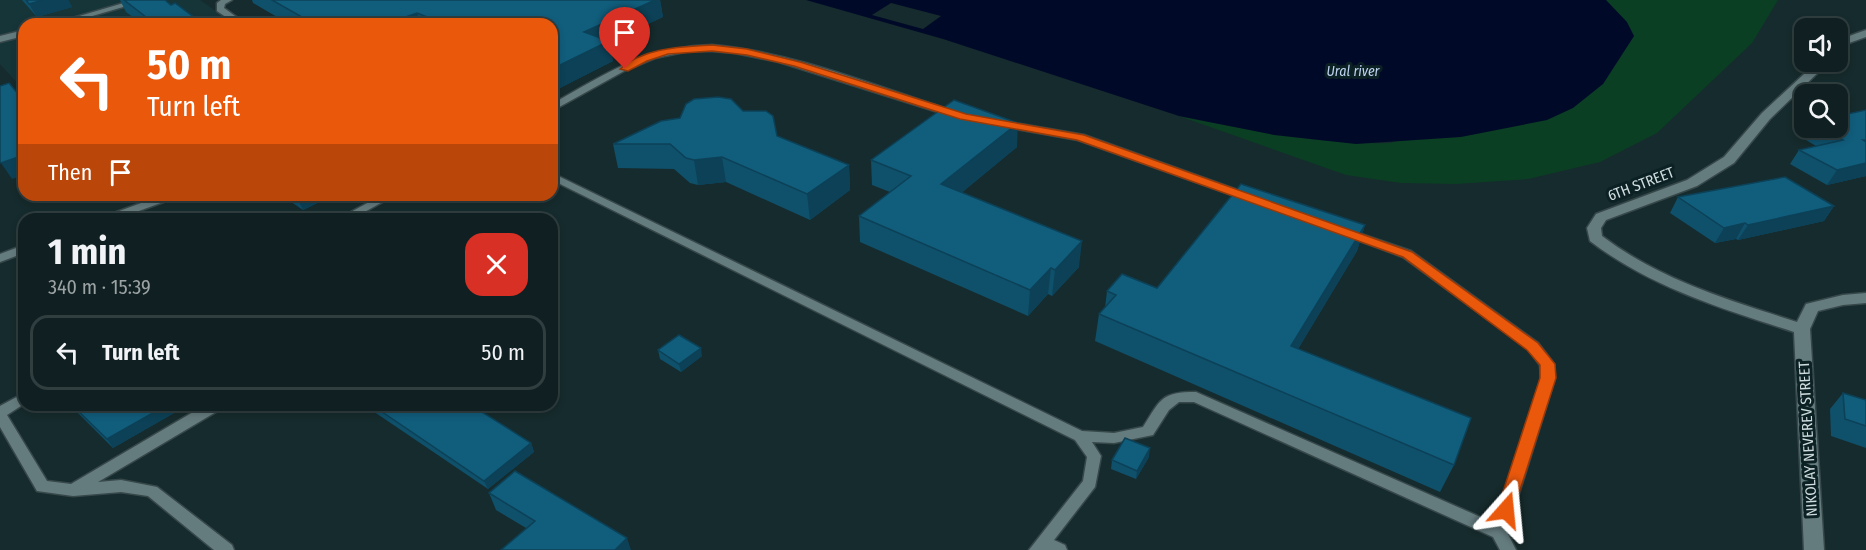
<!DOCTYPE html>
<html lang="en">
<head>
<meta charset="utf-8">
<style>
	body { margin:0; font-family:"Fira Sans Condensed",sans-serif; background:#19282a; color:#f1f3f6; height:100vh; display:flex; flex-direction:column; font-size:22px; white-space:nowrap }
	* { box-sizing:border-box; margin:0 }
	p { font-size:20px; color:#9ca3a5 }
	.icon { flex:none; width:33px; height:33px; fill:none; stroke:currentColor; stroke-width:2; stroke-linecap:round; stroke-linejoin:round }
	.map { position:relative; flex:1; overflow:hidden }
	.panel { position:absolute; left:18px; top:213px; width:540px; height:198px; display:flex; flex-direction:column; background:#102022; border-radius:18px; box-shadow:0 3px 9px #0003,0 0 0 2px #303e40 }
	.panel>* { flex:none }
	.guide { position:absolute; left:18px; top:18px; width:540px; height:183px; border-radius:18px; box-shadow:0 3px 9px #0003,0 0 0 2px #303e40; background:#ea580c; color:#fff; overflow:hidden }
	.fabs { position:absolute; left:1794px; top:18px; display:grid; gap:12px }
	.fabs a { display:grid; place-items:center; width:54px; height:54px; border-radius:12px; background:#102022; box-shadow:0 3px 9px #0003,0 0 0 2px #303e40; font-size:30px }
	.pin { position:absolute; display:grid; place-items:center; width:51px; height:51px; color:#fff; margin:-62px -26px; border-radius:50% 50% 50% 0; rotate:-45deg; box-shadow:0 0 6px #0007 }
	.pin .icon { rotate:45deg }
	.me { position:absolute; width:66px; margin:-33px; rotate:18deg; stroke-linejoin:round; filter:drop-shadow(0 0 4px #0008) }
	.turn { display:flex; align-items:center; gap:21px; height:126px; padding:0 30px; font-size:27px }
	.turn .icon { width:78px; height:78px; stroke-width:2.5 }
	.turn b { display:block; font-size:42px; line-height:51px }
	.then { display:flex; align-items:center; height:57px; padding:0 30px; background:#0003; gap:12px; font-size:22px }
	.round { display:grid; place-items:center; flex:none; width:63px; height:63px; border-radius:18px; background:#19282a }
	.summary { display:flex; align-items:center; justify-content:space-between; height:102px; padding:0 30px }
	h1 { font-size:36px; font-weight:700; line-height:45px }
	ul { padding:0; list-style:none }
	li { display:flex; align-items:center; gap:18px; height:75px; margin:0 12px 9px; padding:0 18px; border:3px solid #303e40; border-radius:18px }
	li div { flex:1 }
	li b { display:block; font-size:22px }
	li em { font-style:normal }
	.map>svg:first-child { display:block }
	.built { fill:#163539 }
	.green { fill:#0b3f24 }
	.water { fill:#000a28 }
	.pier { fill:#162b2d }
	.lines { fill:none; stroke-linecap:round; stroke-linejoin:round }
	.lane-casing { stroke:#37484a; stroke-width:3 }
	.street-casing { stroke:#37484a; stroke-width:3 }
	.lane { fill:#657c7f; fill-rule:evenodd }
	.street { fill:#657c7f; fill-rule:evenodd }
	.wall { fill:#0f506b }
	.shaded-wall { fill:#0c4157 }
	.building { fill:#115d7c; stroke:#0c4157; stroke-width:1.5 }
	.route { fill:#ea580c; stroke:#983908; stroke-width:1.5 }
	.labels { text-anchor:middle; stroke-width:6; stroke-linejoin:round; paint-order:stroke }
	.far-water-label { font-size:14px; font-style:italic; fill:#bfd4f1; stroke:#0c2124 }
	.street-label { font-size:15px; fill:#d0dddf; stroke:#0c2124 }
</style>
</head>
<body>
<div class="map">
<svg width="1866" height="550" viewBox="0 0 1866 550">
	<rect width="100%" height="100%" fill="#162b2d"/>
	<path class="built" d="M0,0H200L234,24H24V90L0,64Z"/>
	<path class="green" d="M1606,0H1778L1752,43L1657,133L1600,162L1528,179L1456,184L1401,183L1346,175L1179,116C1249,130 1319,145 1390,143L1603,84L1634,36Z"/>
	<path class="water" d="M806,0H1606L1627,22L1634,36L1603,84L1573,108L1547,120L1461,137L1356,144L1274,135L1179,116L943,39Z"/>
	<path class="pier" d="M891,3L941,16L923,29L872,15Z"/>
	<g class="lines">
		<defs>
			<g id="lane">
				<path d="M134,0H147L65,24H52Z"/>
				<path d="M221,0H232L225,4L224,8L246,24H236L217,11V3Z"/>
				<path d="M24,30V36L0,42V36Z"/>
				<path d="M712,45C792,52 870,84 947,109L962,115L957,118L954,117L779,62L735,53L712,51H689L655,58L626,70L552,111V104C609,72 644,47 712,45Z"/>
				<path d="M1003,121L1084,135L1254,196L1255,198L1250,201L1246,200L1078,140L1000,126L998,124Z"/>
				<path d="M552,173L1082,431L1114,433L1143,427C1161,399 1161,392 1196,392L1494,523L1541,378L1540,365L1528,349L1403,257L1341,234L1339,232L1341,230H1349L1411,251L1538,343L1554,364L1555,378L1507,532L1516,550H1500L1493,537L1194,402H1179L1169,410L1153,435L1114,443L1092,442L1101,456L1095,487L1054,540L1065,545L1067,550H1029L1083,481L1087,457L1075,440L552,180Z"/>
				<path d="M163,195H178L177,197L117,219H101L103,217Z"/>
				<path d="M382,195H395L352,219H338Z"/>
				<path d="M24,245V253L0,262V254Z"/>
				<path d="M24,393V404L7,415L47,481L71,484L205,405H223L221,409L98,482L121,480L157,487L232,545L234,550H214L148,496L121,492L73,496L37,491L0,427V406Z"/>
			</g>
			<g id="street">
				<path d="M1866,30V37L1849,43L1842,50L1838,51V42L1841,39Z"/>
				<path d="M1817,62H1829L1770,119L1734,163L1697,186L1606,220L1601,228L1602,236C1660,280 1729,300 1797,322L1806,304L1843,295L1866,293V303L1843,305L1818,311L1810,329L1824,550H1804L1794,332C1723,309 1650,287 1590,241L1587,228L1596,214L1687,180L1724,157L1762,113Z"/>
			</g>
		</defs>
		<use href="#lane" class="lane-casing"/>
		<use href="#street" class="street-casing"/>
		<use href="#lane" class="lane"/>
		<use href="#street" class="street"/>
	</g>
	<g class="wall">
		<path d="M22,0H68L72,7L37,17Z"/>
		<path d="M120,0H165L171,5L203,24H142L126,12Z"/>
		<path d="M252,0H660L663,17L609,42L613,61L552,92V24H289L253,3Z"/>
		<path d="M1866,110V176L1827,185L1790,164L1799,150L1816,146L1806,140L1814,128H1838V116Z"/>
		<path d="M743,111L777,136L849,165L850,190L810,220L726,182L698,185L690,183L674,169L618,168L613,144Z"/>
		<path d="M1017,147L961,193L1079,267L1052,296L1048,294L1028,316L860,242L859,216L890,192L872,185L871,160Z"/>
		<path d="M281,195H334L303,210Z"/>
		<path d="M1678,197L1834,206L1824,221L1738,240L1736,239L1715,243L1670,213Z"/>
		<path d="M1365,225L1357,251L1298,349L1454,465L1440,492L1095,341L1099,314L1105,308L1107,291L1157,288Z"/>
		<path d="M658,350L702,356L681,372L660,359Z"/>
		<path d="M1843,393L1866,400V448L1831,436L1830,409Z"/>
		<path d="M72,405H188L113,448L77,412Z"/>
		<path d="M364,405H471L531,443L534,452L488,489Z"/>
		<path d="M1149,457L1136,479L1111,469L1112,460Z"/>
		<path d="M489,493L631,550L526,528L496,510Z"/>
	</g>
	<g class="shaded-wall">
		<path d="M43,0H68L72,7L37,17L29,4Z"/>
		<path d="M655,0H660L663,17L609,42L613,61L552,92V69L584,32Z"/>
		<path d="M417,13L421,24H386Z"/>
		<path d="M1018,123L1017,147L941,210V184Z"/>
		<path d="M24,155V175L12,179L1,163Z"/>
		<path d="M722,157L726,182L698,185L694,160Z"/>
		<path d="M1866,163V176L1827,185L1837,170Z"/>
		<path d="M849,165L850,190L810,220L807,194Z"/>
		<path d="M313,195H334L303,210L299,202Z"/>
		<path d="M1834,206L1824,221L1738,240L1748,225Z"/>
		<path d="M1745,223L1736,239L1715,243L1724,228Z"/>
		<path d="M1365,225L1357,251L1283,374L1291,346Z"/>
		<path d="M1082,241L1079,267L1052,296L1055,270Z"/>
		<path d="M1051,268L1048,294L1028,316L1030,290Z"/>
		<path d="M701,348L702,356L681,372L679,364Z"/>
		<path d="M167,405H188L113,448L107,439Z"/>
		<path d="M531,443L534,452L488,489L484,481Z"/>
		<path d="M1150,448L1149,457L1136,479L1137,471Z"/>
		<path d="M627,538L631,550H615Z"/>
	</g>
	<g class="building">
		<path d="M26,0H43L29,4Z"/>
		<path d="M124,0H165L171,5L175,3L203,24H155Z"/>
		<path d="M272,0H655L584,32L609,41L552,69V24H445L417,13L386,24H314Z"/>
		<path d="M9,83L24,101V155L1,163L0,162V86Z"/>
		<path d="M718,97L731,99L743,111H766L773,116L777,136L849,165L807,194L722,157L694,160L686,158L670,144H613L661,121L680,118L686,104L694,99Z"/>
		<path d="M954,100L1018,123L941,184L1082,241L1055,270L1051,268L1030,290L859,216L911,176L871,160Z"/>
		<path d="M1866,110V140H1863L1866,142V163L1837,170L1799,150L1843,140L1818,128H1838V121L1843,120L1838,117V116Z"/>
		<path d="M1785,177L1834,206L1748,225L1745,223L1724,228L1678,197Z"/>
		<path d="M1241,184L1365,225L1291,346L1471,418L1454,465L1099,314L1116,295L1107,291L1122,274L1157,288Z"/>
		<path d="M289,195H313L299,202Z"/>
		<path d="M679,335L701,348L679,364L658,350Z"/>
		<path d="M1843,393L1866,400V426L1845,419Z"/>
		<path d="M72,405H167L107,439Z"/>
		<path d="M372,405H471L531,443L484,481Z"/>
		<path d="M1125,438L1150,448L1137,471L1112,460Z"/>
		<path d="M515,471L627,538L615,550H501L535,521L489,493Z"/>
	</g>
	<path class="route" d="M712,45L747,49L800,62L966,114L1084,135L1412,252L1538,343L1555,364L1556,378L1512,515L1506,517L1500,515L1497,510L1540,378V365L1527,350L1403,257L1077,140L960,119L794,66L747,55L712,51L668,54L647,61L628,71L620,69C644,47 682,47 712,45Z"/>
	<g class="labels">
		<g class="far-water-label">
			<text x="1353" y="76">Ural river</text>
		</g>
		<g class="street-label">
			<text transform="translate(1641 184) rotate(-21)" y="5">6TH STREET</text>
			<text transform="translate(1808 439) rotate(-93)" y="5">NIKOLAY NEVEREV STREET</text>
		</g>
	</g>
</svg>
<div class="fabs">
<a><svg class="icon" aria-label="sound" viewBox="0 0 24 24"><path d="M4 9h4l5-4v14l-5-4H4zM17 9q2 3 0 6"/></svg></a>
<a><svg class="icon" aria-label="search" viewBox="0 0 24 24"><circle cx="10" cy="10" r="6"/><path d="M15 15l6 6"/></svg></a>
</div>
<div class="pin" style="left:625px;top:69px;background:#d93025"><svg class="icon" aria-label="arrive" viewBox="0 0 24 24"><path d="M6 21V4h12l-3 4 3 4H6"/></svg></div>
<svg class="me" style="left:1506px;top:510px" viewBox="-20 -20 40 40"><path d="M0-17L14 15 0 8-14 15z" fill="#ea580c" stroke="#fff" stroke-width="4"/></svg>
<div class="guide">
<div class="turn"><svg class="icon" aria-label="left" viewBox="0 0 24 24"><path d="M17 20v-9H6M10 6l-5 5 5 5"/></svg><div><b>50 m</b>Turn left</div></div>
<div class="then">Then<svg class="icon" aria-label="arrive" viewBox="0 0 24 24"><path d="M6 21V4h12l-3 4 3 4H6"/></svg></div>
</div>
<section class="panel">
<div class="summary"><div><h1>1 min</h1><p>340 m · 15:39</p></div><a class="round" style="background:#d93025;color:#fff"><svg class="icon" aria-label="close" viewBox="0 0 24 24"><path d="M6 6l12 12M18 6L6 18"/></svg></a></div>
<ul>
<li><svg class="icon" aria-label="left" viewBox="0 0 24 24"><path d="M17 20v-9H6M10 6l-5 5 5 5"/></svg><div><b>Turn left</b></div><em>50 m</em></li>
</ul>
</section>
</div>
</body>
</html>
